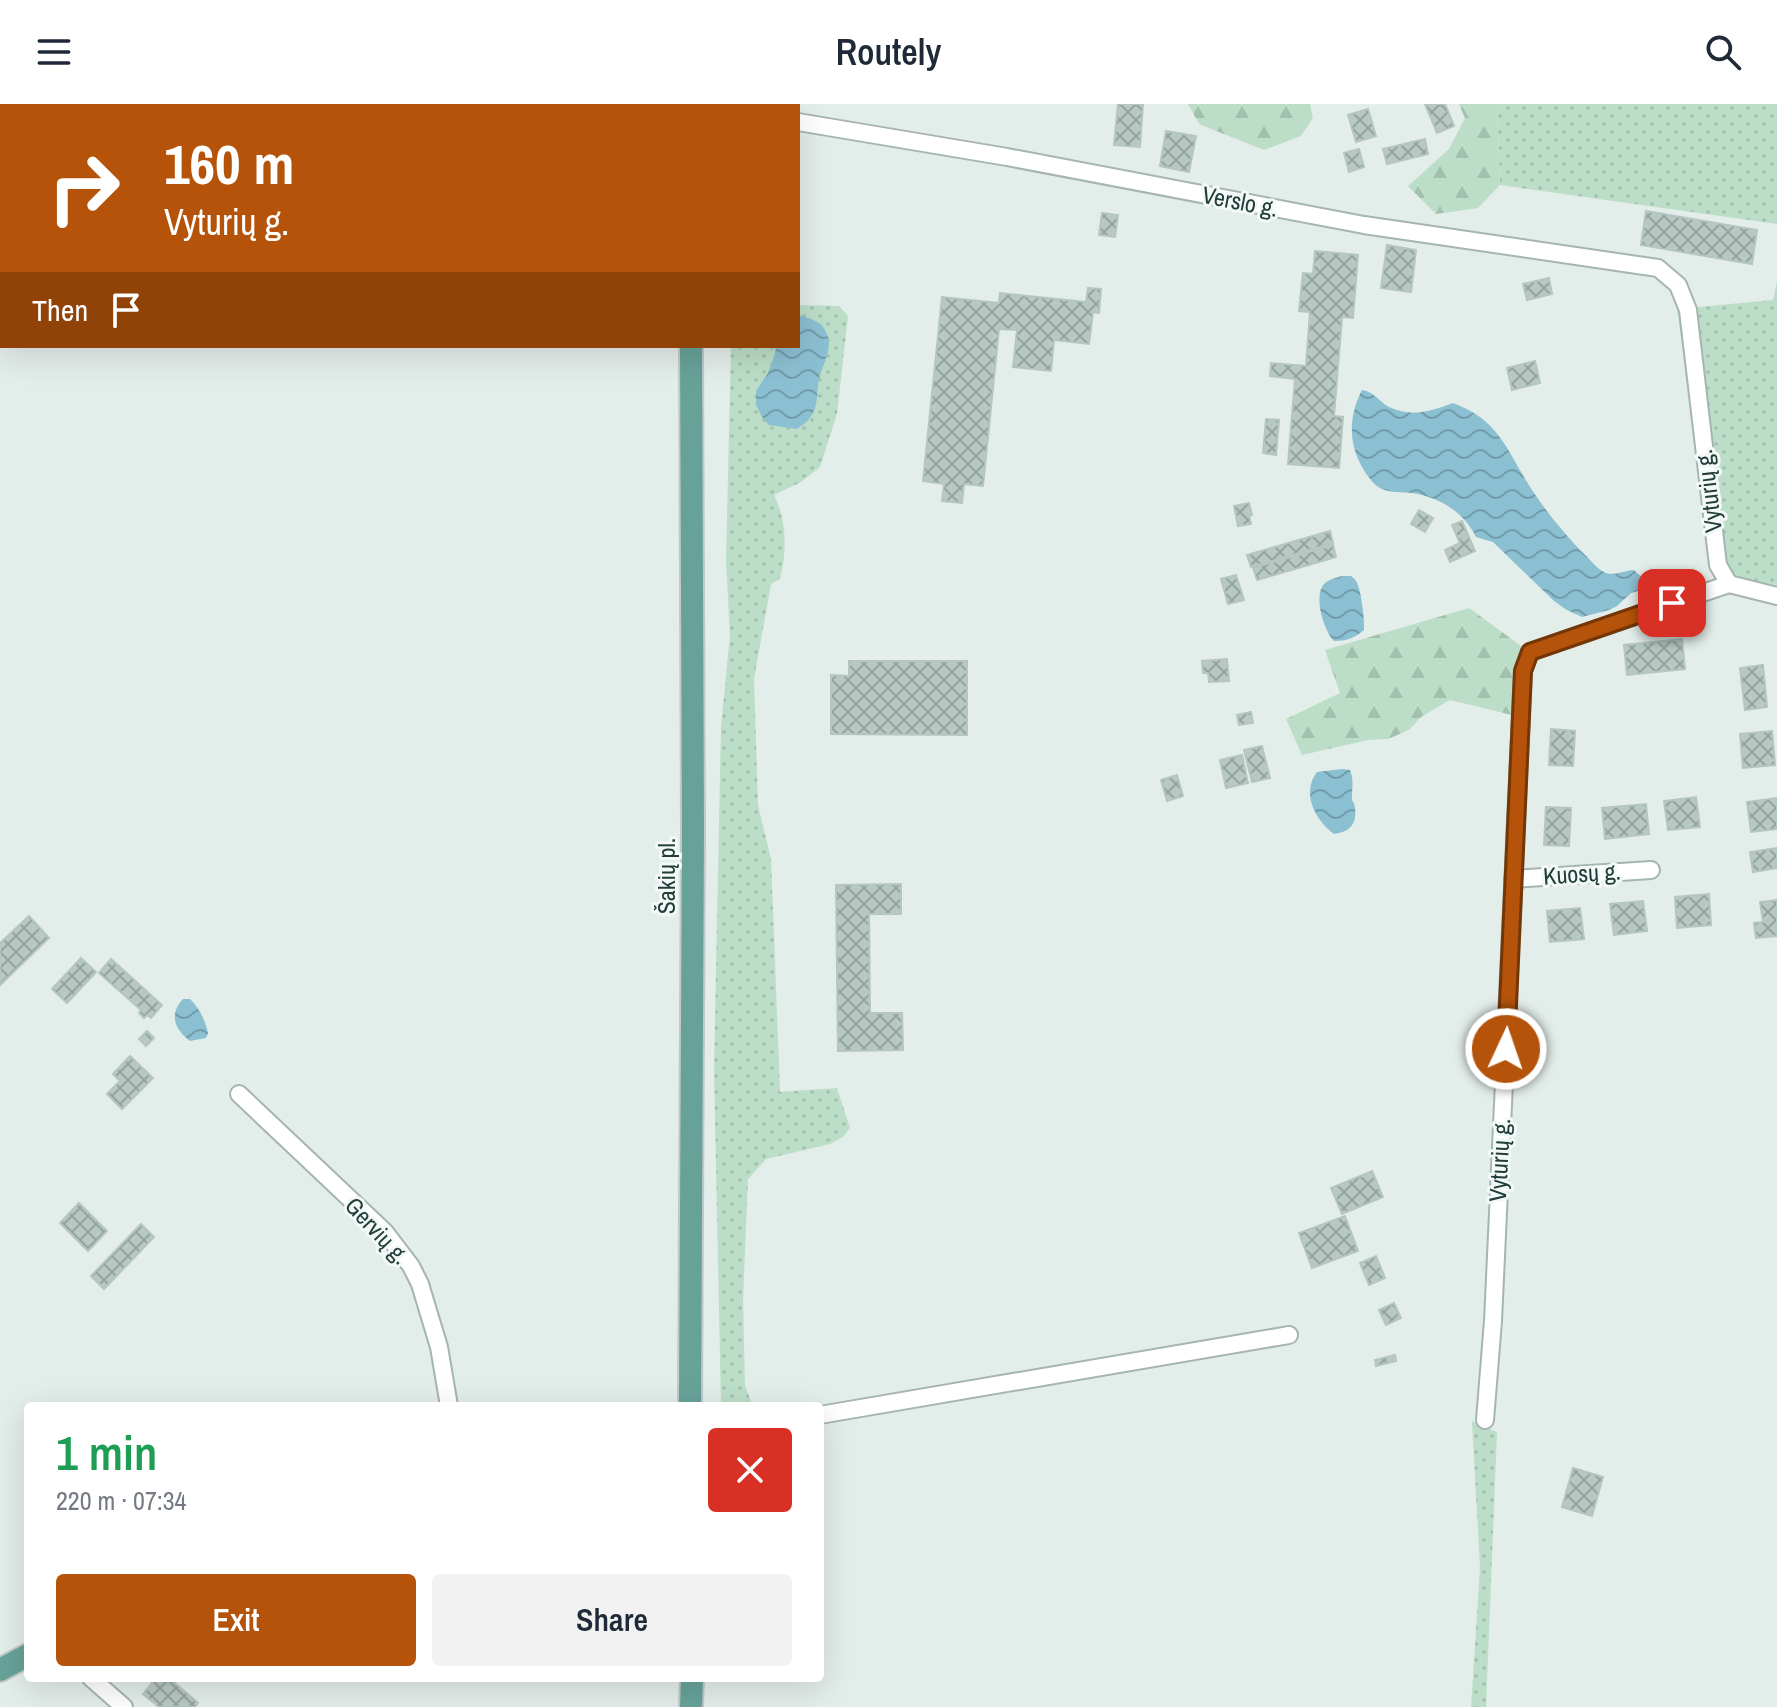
<!DOCTYPE html>
<html lang="en">
<head>
<meta charset="utf-8">
<style>
	body { margin:0; font-family:"Archivo Narrow",sans-serif; background:#f2f2f3; color:#1f2937; height:100vh; display:flex; flex-direction:column; font-size:30px; white-space:nowrap }
	* { box-sizing:border-box; margin:0 }
	p { font-size:26px; color:#747a83 }
	.icon { flex:none; width:44px; height:44px; fill:none; stroke:currentColor; stroke-width:2; stroke-linecap:round; stroke-linejoin:round }
	.map { position:relative; flex:1; overflow:hidden }
	.details { position:absolute; left:24px; top:1298px; width:800px; height:280px; display:flex; flex-direction:column; background:#fff; border-radius:8px; box-shadow:0 8px 32px #0002 }
	.details>* { flex:none }
	.guide { position:absolute; left:0px; top:0px; width:800px; height:244px; box-shadow:0 8px 32px #0002; background:#b45309; color:#fff; overflow:hidden }
	.pin { position:absolute; display:grid; place-items:center; width:68px; height:68px; color:#fff; margin:-34px; border-radius:16px; box-shadow:0 4px 12px #0006 }
	.me { position:absolute; width:88px; margin:-44px; rotate:3deg; stroke-linejoin:round; filter:drop-shadow(0 0 6px #0008) }
	.turn { display:flex; align-items:center; gap:28px; height:168px; padding:0 32px; font-size:36px }
	.turn .icon { width:104px; height:104px; stroke-width:2.5 }
	.turn b { display:block; font-size:56px; line-height:68px }
	.then { display:flex; align-items:center; height:76px; padding:0 32px; background:#0003; gap:16px; font-size:30px }
	.round { display:grid; place-items:center; flex:none; width:84px; height:84px; border-radius:8px; background:#f2f2f3 }
	.headline { display:flex; align-items:center; justify-content:space-between; height:136px; padding:0 32px }
	h1 { font-size:48px; font-weight:600; line-height:60px; color:#1e9e55 }
	.button { display:flex; gap:16px; margin-top:auto; padding:16px 32px }
	.button a { flex:1; height:92px; border-radius:8px; background:#b45309; color:#fff; font-size:32px; font-weight:600; line-height:92px; text-align:center }
	.button a+a { background:#f2f2f3; color:#1f2937 }
	header { display:flex; justify-content:space-between; align-items:center; height:104px; padding:0 32px; background:#fff; font-size:36px; font-weight:600 }
	.map>svg:first-child { display:block }
	.grass { fill:url(#grass-dots) }
	.forest { fill:url(#forest-firs) }
	.water { fill:url(#water-waves) }
	.building { fill:url(#building-cross-hatch); stroke:#b5c6c1; stroke-width:2 }
	.lines { fill:none; stroke-linecap:round; stroke-linejoin:round }
	.minor-casing { stroke:#a5b5b1; stroke-width:20 }
	.major-casing { stroke:#c1c9c8; stroke-width:26 }
	.minor { stroke:#fff; stroke-width:16 }
	.major { stroke:#67a299; stroke-width:22 }
	.route-casing { stroke:#753606; stroke-width:20 }
	.route { stroke:#b45309; stroke-width:14 }
	.labels { text-anchor:middle; stroke-width:6; stroke-linejoin:round; paint-order:stroke }
	.street-label { font-size:24px; fill:#223e3a; stroke:#f3f9f7 }
</style>
</head>
<body>
<header><svg class="icon" aria-label="menu" viewBox="0 0 24 24"><path d="M4 6h16M4 12h16M4 18h16"/></svg>Routely<svg class="icon" aria-label="search" viewBox="0 0 24 24"><circle cx="10" cy="10" r="6"/><path d="M15 15l6 6"/></svg></header>
<div class="map">
<svg width="1777" height="1603" viewBox="0 0 1777 1603">
	<defs>
		<pattern id="grass-dots" width="8" height="8" patternUnits="userSpaceOnUse" patternTransform="scale(2)"><rect width="8" height="8" fill="#bcdec8"/><path d="M2 2h.1M6 6h.1" fill="none" stroke="#a1c0ad" stroke-width="1.8" stroke-linecap="round"/></pattern>
		<pattern id="forest-firs" width="22" height="20" patternUnits="userSpaceOnUse" patternTransform="scale(2)"><rect width="22" height="20" fill="#bcdec8"/><path d="M5 1l3.5 6h-7zM16 11l3.5 6h-7z" fill="#a1c0ad"/></pattern>
		<pattern id="water-waves" width="16" height="10" patternUnits="userSpaceOnUse" patternTransform="scale(2)"><rect width="16" height="10" fill="#8bbfd2"/><path d="M0 5q4-4 8 0t8 0" fill="none" stroke="#719dab"/></pattern>
		<pattern id="building-cross-hatch" width="8" height="8" patternUnits="userSpaceOnUse" patternTransform="scale(2)"><rect width="8" height="8" fill="#b8c8c3"/><path d="M0 0l8 8M0 8l8-8" fill="none" stroke="#95a49f"/></pattern>
	</defs>
	<rect width="100%" height="100%" fill="#e3ede9"/>
	<g class="grass">
		<path d="M1497,0H1777V120L1500,81Z"/>
		<path d="M1777,177V481L1715,474L1677,205L1773,196Z"/>
		<path d="M798,201L839,202L848,212L837,310L820,363L801,378L774,391C787,416 787,448 780,475L771,480L754,575L758,701L771,755L780,988L837,984L850,1024L843,1033L830,1040L766,1055L748,1075L743,1196L745,1282L753,1302H721L714,966L721,623L730,531L726,457L731,242H798Z"/>
		<path d="M1472,1317L1497,1328L1486,1603H1471L1480,1464Z"/>
	</g>
	<g class="forest">
		<path d="M1188,0H1310L1313,14L1301,32L1264,46L1199,20Z"/>
		<path d="M1459,0H1497L1500,81L1478,104L1436,110L1408,82L1449,45L1465,14Z"/>
		<path d="M1469,504L1524,544L1512,611L1450,596L1421,613L1409,626L1388,635L1368,636L1302,651L1286,615L1340,589L1325,546Z"/>
	</g>
	<g class="water">
		<path d="M798,211C808,214 820,216 825,226C835,242 823,259 819,275C817,285 818,297 814,307C811,315 804,320 797,325L769,321L762,313L756,301V287L768,269L775,250L776,242H798Z"/>
		<path d="M1362,286C1375,288 1378,297 1389,303C1412,314 1431,307 1453,299C1502,317 1507,349 1534,389C1548,410 1564,429 1581,447C1588,453 1596,464 1604,468C1613,473 1625,466 1634,466L1649,480L1642,486L1631,489L1617,502L1609,506L1582,513L1565,505L1553,496L1493,438L1476,433C1464,408 1439,393 1412,389C1403,388 1391,389 1382,385C1375,382 1369,374 1365,368C1348,342 1348,313 1362,286Z"/>
		<path d="M1342,472H1351C1353,474 1355,475 1356,477C1361,484 1365,518 1364,526C1355,534 1346,537 1334,537C1324,527 1313,492 1324,480C1329,475 1336,474 1342,472Z"/>
		<path d="M1342,665L1350,666C1354,676 1352,681 1352,692C1352,701 1354,695 1355,704C1357,721 1349,728 1334,730C1315,716 1301,689 1317,668Z"/>
		<path d="M183,895H190C200,905 205,916 208,929L206,934L190,937C174,925 169,910 183,895Z"/>
	</g>
	<g class="building">
		<path d="M1118,0H1143L1140,43L1114,41Z"/>
		<path d="M1425,0H1445L1454,22L1437,29Z"/>
		<path d="M1368,5L1376,32L1356,38L1348,11Z"/>
		<path d="M1166,27L1196,32L1189,68L1160,62Z"/>
		<path d="M1425,35L1428,50L1387,60L1383,45Z"/>
		<path d="M1359,45L1364,63L1349,68L1344,49Z"/>
		<path d="M1646,107L1757,126L1752,160L1641,141Z"/>
		<path d="M1102,109L1118,111L1115,133L1099,131Z"/>
		<path d="M1387,141L1416,146L1411,188L1381,184Z"/>
		<path d="M1315,147L1358,151L1353,214L1342,213L1334,312L1343,313L1339,364L1288,360L1295,275L1270,272L1271,259L1306,262L1310,208L1299,207L1303,169L1313,170Z"/>
		<path d="M1549,174L1552,190L1527,196L1523,180Z"/>
		<path d="M1088,184L1101,185L1099,209L1093,208L1089,240L1054,236L1051,267L1013,263L1017,226L999,225L983,382L964,380L962,399L942,397L944,380L923,377L942,193L999,199L1000,189L1086,198Z"/>
		<path d="M1535,257L1540,279L1512,286L1507,264Z"/>
		<path d="M1266,315L1279,316L1276,351L1263,349Z"/>
		<path d="M1249,399L1252,411L1249,412L1251,420L1238,422L1234,402Z"/>
		<path d="M1419,406L1433,414L1425,428L1411,420Z"/>
		<path d="M1462,417L1475,447L1450,458L1445,446L1460,439L1452,421Z"/>
		<path d="M1330,427L1333,439L1251,463L1247,451Z"/>
		<path d="M1333,441L1336,453L1257,476L1253,464Z"/>
		<path d="M1236,471L1244,496L1228,500L1221,475Z"/>
		<path d="M1682,535L1685,565L1627,571L1624,541Z"/>
		<path d="M1227,555L1229,577L1209,578L1208,569H1203L1202,557Z"/>
		<path d="M849,557H967V631L831,630V571L849,572Z"/>
		<path d="M1763,561L1767,603L1745,606L1740,564Z"/>
		<path d="M1251,608L1253,619L1239,621L1237,611Z"/>
		<path d="M1551,625L1575,627L1573,662L1549,661Z"/>
		<path d="M1772,627L1775,661L1743,664L1740,630Z"/>
		<path d="M1262,642L1270,674L1252,678L1244,646Z"/>
		<path d="M1242,651L1248,679L1226,684L1220,656Z"/>
		<path d="M1177,671L1183,692L1167,697L1161,676Z"/>
		<path d="M1696,693L1700,723L1668,726L1664,697Z"/>
		<path d="M1777,694V725L1751,728L1747,698Z"/>
		<path d="M1646,700L1649,730L1605,735L1602,704Z"/>
		<path d="M1546,703L1571,704L1569,742L1544,741Z"/>
		<path d="M1777,744V764L1753,768L1750,748Z"/>
		<path d="M901,780V810H869L870,909H902L903,946L838,947L836,781Z"/>
		<path d="M1709,790L1711,821L1677,824L1675,793Z"/>
		<path d="M1777,796V832L1756,834L1754,819L1763,818L1760,798Z"/>
		<path d="M1643,797L1647,827L1614,831L1610,800Z"/>
		<path d="M1580,804L1584,835L1550,838L1547,807Z"/>
		<path d="M29,812L49,834L0,881V839Z"/>
		<path d="M81,854L96,868L67,899L52,885Z"/>
		<path d="M111,855L162,901L151,914L147,911L144,914L139,909L141,906L99,869Z"/>
		<path d="M147,927L154,934L146,942L139,935Z"/>
		<path d="M130,952L153,974L122,1005L107,990L120,977L113,970Z"/>
		<path d="M1372,1067L1383,1093L1342,1110L1331,1084Z"/>
		<path d="M79,1099L107,1127L88,1147L60,1119Z"/>
		<path d="M1345,1112L1358,1147L1312,1164L1299,1129Z"/>
		<path d="M141,1120L154,1133L104,1185L91,1172Z"/>
		<path d="M1376,1152L1385,1174L1369,1181L1360,1159Z"/>
		<path d="M1394,1199L1401,1214L1386,1221L1379,1206Z"/>
		<path d="M1395,1251L1396,1257L1376,1262L1375,1256Z"/>
		<path d="M1573,1364L1603,1373L1592,1412L1562,1403Z"/>
		<path d="M156,1574H169L198,1599L195,1603H159L143,1590Z"/>
	</g>
	<g class="lines">
		<defs>
			<g id="minor">
				<path d="M625,0L639,2"/>
				<path d="M798,18L1007,53L1364,121L1658,164L1678,181L1688,206L1718,461L1729,480"/>
				<path d="M1729,480L1777,492"/>
				<path d="M1513,775L1651,766"/>
				<path d="M239,990L385,1128L411,1162L420,1180L439,1243L449,1302"/>
				<path d="M820,1311L1289,1231"/>
				<path d="M1485,1316L1493,1217L1523,567L1530,548L1729,480"/>
				<path d="M91,1574L124,1603"/>
			</g>
			<g id="major">
				<path d="M690,2V0"/>
				<path d="M690,1302L693,727L691,242"/>
				<path d="M0,1566L28,1551"/>
				<path d="M691,1603L692,1574"/>
			</g>
		</defs>
		<use href="#minor" class="minor-casing"/>
		<use href="#major" class="major-casing"/>
		<use href="#minor" class="minor"/>
		<use href="#major" class="major"/>
	</g>
	<g class="lines">
		<defs>
			<path id="route" d="M1506,945L1523,567L1530,548L1672,499"/>
		</defs>
		<use href="#route" class="route-casing"/>
		<use href="#route" class="route"/>
	</g>
	<g class="labels">
		<g class="street-label">
			<text transform="translate(1240 98) rotate(11)" y="8">Verslo g.</text>
			<text transform="translate(1709 387) rotate(-97)" y="8">Vyturių g.</text>
			<text transform="translate(1582 770) rotate(-4)" y="8">Kuosų g.</text>
			<text transform="translate(667 772) rotate(-90)" y="8">Šakių pl.</text>
			<text transform="translate(1500 1056) rotate(-87)" y="8">Vyturių g.</text>
			<text transform="translate(377 1127) rotate(47)" y="8">Gervių g.</text>
		</g>
	</g>
</svg>
<div class="pin" style="left:1672px;top:499px;background:#d93025"><svg class="icon" aria-label="arrive" viewBox="0 0 24 24"><path d="M6 21V4h12l-3 4 3 4H6"/></svg></div>
<svg class="me" style="left:1506px;top:945px" viewBox="-20 -20 40 40"><circle r="17" fill="#b45309" stroke="#fff" stroke-width="3"/><path d="M0-11L8 9 0 5-8 9z" fill="#fff"/></svg>
<div class="guide">
<div class="turn"><svg class="icon" aria-label="right" viewBox="0 0 24 24"><path d="M7 20v-9h11M14 6l5 5-5 5"/></svg><div><b>160 m</b>Vyturių g.</div></div>
<div class="then">Then<svg class="icon" aria-label="arrive" viewBox="0 0 24 24"><path d="M6 21V4h12l-3 4 3 4H6"/></svg></div>
</div>
<section class="details">
<div class="headline"><div><h1>1 min</h1><p>220 m · 07:34</p></div><a class="round" style="background:#d93025;color:#fff"><svg class="icon" aria-label="close" viewBox="0 0 24 24"><path d="M6 6l12 12M18 6L6 18"/></svg></a></div>
<div class="button"><a>Exit</a><a>Share</a></div>
</section>
</div>
</body>
</html>
